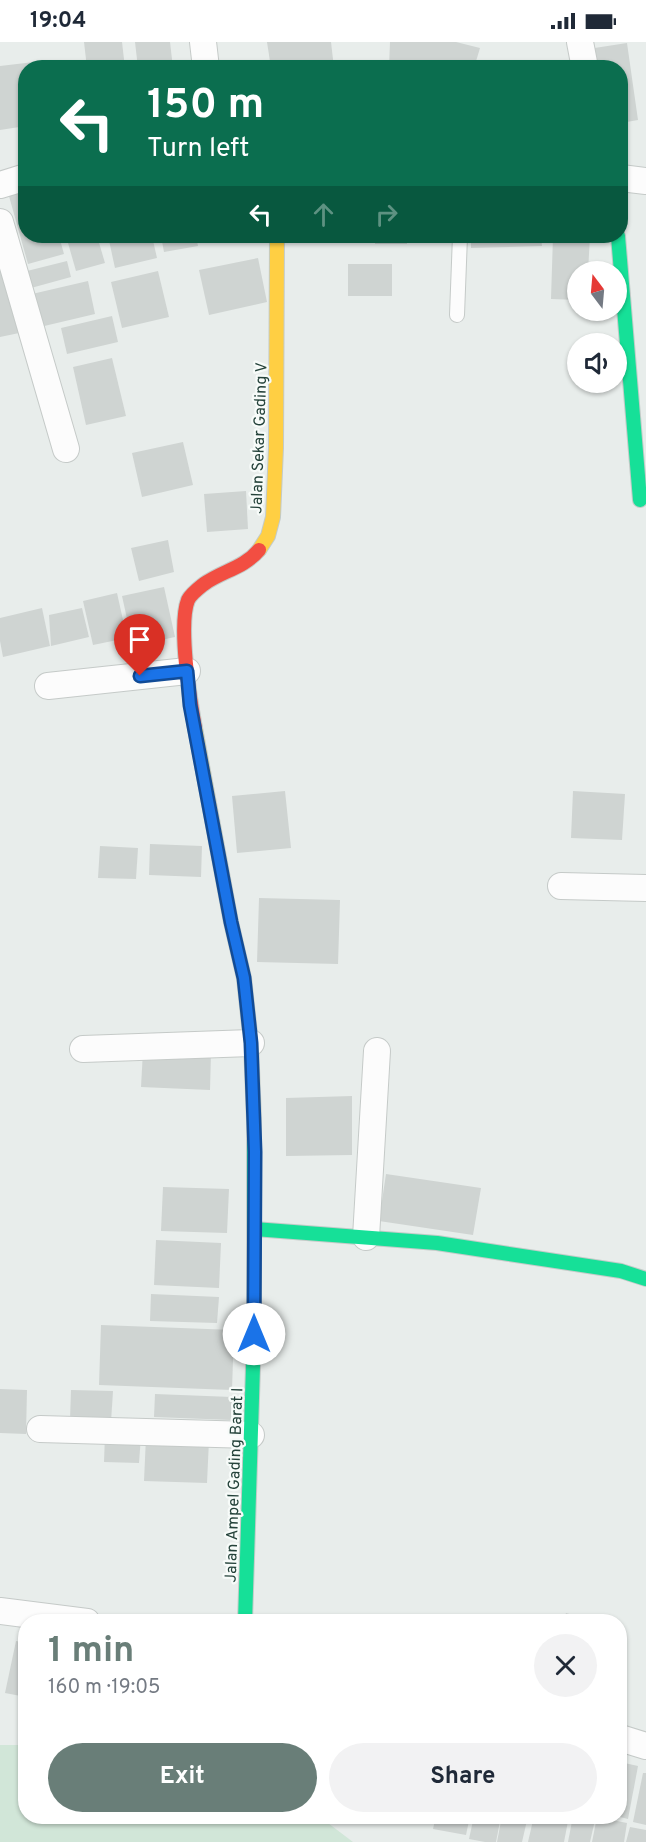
<!DOCTYPE html>
<html lang="en">
<head>
<meta charset="utf-8">
<style>
	body { margin:0; font-family:Overpass,sans-serif; background:#f2f2f3; color:#1f2937; height:100vh; display:flex; flex-direction:column; font-size:22px; white-space:nowrap }
	* { box-sizing:border-box; margin:0 }
	p { font-size:20px; color:#747a83 }
	.icon { flex:none; width:33px; height:33px; fill:none; stroke:currentColor; stroke-width:2; stroke-linecap:round; stroke-linejoin:round }
	.map { position:relative; flex:1; overflow:hidden }
	.panel { position:absolute; left:18px; top:1572px; width:609px; height:210px; display:flex; flex-direction:column; background:#fff; border-radius:24px; box-shadow:0 2px 4px #0004 }
	.panel>* { flex:none }
	.banner { position:absolute; left:18px; top:18px; width:610px; height:183px; border-radius:24px; box-shadow:0 2px 4px #0004; background:#0b6e4f; color:#fff; overflow:hidden }
	.needle { width:39px; rotate:344deg }
	.tools { position:absolute; left:567px; top:219px; display:grid; gap:12px }
	.tools a { display:grid; place-items:center; width:60px; height:60px; border-radius:50%; background:#fff; box-shadow:0 2px 4px #0004; font-size:30px }
	.pin { position:absolute; display:grid; place-items:center; width:51px; height:51px; color:#fff; margin:-62px -26px; border-radius:50% 50% 50% 0; rotate:-45deg; box-shadow:0 0 6px #0007 }
	.pin .icon { rotate:45deg }
	.me { position:absolute; width:66px; margin:-33px; rotate:0deg; stroke-linejoin:round; filter:drop-shadow(0 0 4px #0008) }
	.turn { display:flex; align-items:center; gap:21px; height:126px; padding:0 30px; font-size:27px }
	.turn .icon { width:78px; height:78px; stroke-width:2.5 }
	.turn b { display:block; font-size:42px; line-height:51px }
	.lanes { display:flex; align-items:center; height:57px; padding:0 30px; background:#0003; justify-content:center; gap:30px; direction:ltr }
	.lanes .off { opacity:.35 }
	.round { display:grid; place-items:center; flex:none; width:63px; height:63px; border-radius:32px; background:#f2f2f3 }
	.summary { display:flex; align-items:center; justify-content:space-between; height:102px; padding:0 30px }
	h1 { font-size:36px; font-weight:700; line-height:45px; color:#697e78 }
	.action { display:flex; gap:12px; margin-top:auto; padding:12px 30px }
	.action a { flex:1; height:69px; border-radius:36px; background:#697e78; color:#fff; font-size:24px; font-weight:700; line-height:69px; text-align:center }
	.action a+a { background:#f2f2f3; color:#1f2937 }
	.status { display:flex; justify-content:space-between; align-items:center; height:42px; padding:0 30px; background:#fff; direction:ltr }
	.status svg { height:16px; fill:currentColor }
	.map>svg:first-child { display:block }
	.green { fill:#d1e6d8 }
	.building { fill:#cfd4d2 }
	.lines { fill:none; stroke-linecap:round; stroke-linejoin:round }
	.lane-casing { stroke:#c5cac8; stroke-width:16 }
	.street-casing { stroke:#c5cac8; stroke-width:28 }
	.fast-casing { stroke:#c3cbc8; stroke-width:16 }
	.slow-casing { stroke:#c3cbc8; stroke-width:16 }
	.jam-casing { stroke:#c3cbc8; stroke-width:16 }
	.lane { stroke:#fcfcfc; stroke-width:14 }
	.street { stroke:#fcfcfc; stroke-width:26 }
	.fast { stroke:#16e098; stroke-width:14 }
	.slow { stroke:#ffcf43; stroke-width:14 }
	.jam { stroke:#f24e42; stroke-width:14 }
	.route-casing { stroke:#114b97; stroke-width:15 }
	.route { stroke:#1a73e8; stroke-width:10 }
	.labels { text-anchor:middle; stroke-width:4.5; stroke-linejoin:round; paint-order:stroke }
	.street-label { font-size:16px; fill:#24423a; stroke:#f7fbf9 }
</style>
</head>
<body>
<div class="status"><b>19:04</b><svg viewBox="0 0 49 12"><path d="M0 12V9h3v3zM5 12V6h3v6zM10 12V3h3v9zM15 12V0h3v12zM26 1h20v11H26zM47 4h2v5h-2z"/></svg></div>
<div class="map">
<svg width="646" height="1800" viewBox="0 0 646 1800">
	<rect width="100%" height="100%" fill="#e8edeb"/>
	<path class="green" d="M0,1703H25L26,1774L320,1775L353,1800H0Z"/>
	<g class="building">
		<path d="M84,0H122L125,26H87Z"/>
		<path d="M135,0H170L173,26H138Z"/>
		<path d="M267,0H331L334,26H271Z"/>
		<path d="M390,0H456L480,6L474,26H389Z"/>
		<path d="M627,1L638,78L621,81V26H591L588,7Z"/>
		<path d="M51,18L52,26H26V84L0,88V24Z"/>
		<path d="M26,142V194H59L64,212L28,222L7,147Z"/>
		<path d="M66,194H97L105,221L76,229Z"/>
		<path d="M108,194H152L157,216L115,226Z"/>
		<path d="M161,194H196L198,204L164,210Z"/>
		<rect x="375" y="194" width="32" height="8"/>
		<path d="M414,194H447V199L414,200Z"/>
		<path d="M471,194H541L542,204L471,206Z"/>
		<path d="M553,194H590L588,230H578V258L551,257Z"/>
		<path d="M0,215L24,290L0,295Z"/>
		<path d="M258,216L267,260L209,273L199,228Z"/>
		<path d="M67,219L71,235L31,246L27,229Z"/>
		<rect x="348" y="222" width="44" height="32"/>
		<path d="M158,229L169,275L122,286L111,240Z"/>
		<path d="M88,239L95,272L40,285L32,252Z"/>
		<path d="M112,274L118,300L67,312L61,286Z"/>
		<path d="M112,316L126,374L86,383L73,325Z"/>
		<path d="M183,400L193,443L142,455L132,411Z"/>
		<path d="M246,449L248,487L207,490L204,452Z"/>
		<path d="M168,498L174,530L139,539L131,506Z"/>
		<path d="M164,545L175,595L133,604L122,554Z"/>
		<path d="M117,551L127,596L93,603L83,559Z"/>
		<path d="M42,566L50,604L3,615L0,599V576Z"/>
		<path d="M82,566L89,595L51,604L49,573Z"/>
		<path d="M285,749L291,806L237,811L232,754Z"/>
		<path d="M573,749L625,752L622,798L571,796Z"/>
		<path d="M150,802L202,804L201,835L149,833Z"/>
		<path d="M100,804L138,806L136,837L98,836Z"/>
		<path d="M259,856L340,858L338,922L257,920Z"/>
		<path d="M143,1009L211,1011L210,1048L141,1045Z"/>
		<path d="M352,1054V1113L286,1114V1056Z"/>
		<path d="M386,1132L481,1146L473,1193L379,1179Z"/>
		<path d="M163,1145L229,1147L227,1191L161,1189Z"/>
		<path d="M156,1198L221,1201L219,1246L154,1243Z"/>
		<path d="M151,1252L219,1255L217,1281L150,1279Z"/>
		<path d="M101,1283L234,1288L232,1348L99,1343Z"/>
		<path d="M0,1347L27,1348L26,1392L0,1391Z"/>
		<path d="M71,1348L113,1349L111,1380L70,1378Z"/>
		<path d="M155,1352L232,1355L231,1378L154,1375Z"/>
		<path d="M105,1393L141,1394L139,1421L104,1420Z"/>
		<path d="M146,1395L209,1398L207,1441L144,1439Z"/>
		<path d="M566,1571L592,1579V1580H563Z"/>
		<path d="M16,1599L26,1601V1655L5,1651Z"/>
		<path d="M620,1720L638,1724L628,1777L620,1775Z"/>
		<path d="M643,1731H646V1783L633,1780Z"/>
		<path d="M436,1774H470L466,1793L433,1787Z"/>
		<path d="M474,1774H501L496,1800H485L469,1797Z"/>
		<path d="M502,1774H528L522,1800H497Z"/>
		<path d="M534,1774H569L564,1800H528Z"/>
		<path d="M573,1774L595,1778L590,1800H568Z"/>
		<path d="M597,1775L627,1781L624,1800H592Z"/>
		<path d="M630,1785L646,1788V1800H626Z"/>
	</g>
	<g class="lines">
		<defs>
			<path id="lane" d="M457,273L460,194"/>
			<g id="street">
				<path d="M203,0L206,26"/>
				<path d="M580,0L585,26"/>
				<path d="M621,136L646,139"/>
				<path d="M0,143L26,135"/>
				<path d="M0,180L66,407"/>
				<path d="M48,644L187,629"/>
				<path d="M561,844L646,846"/>
				<path d="M83,1007L251,1001"/>
				<path d="M366,1195L377,1009"/>
				<path d="M40,1387L251,1393"/>
				<path d="M0,1569L87,1580"/>
				<path d="M620,1696L646,1704"/>
			</g>
			<g id="fast">
				<path d="M618,194L640,458"/>
				<path d="M254,1187L437,1201L621,1229L646,1237"/>
				<path d="M245,1580L254,1292V1078"/>
			</g>
			<g id="slow">
				<path d="M259,508L268,494L273,475L276,406L277,194"/>
				<path d="M195,686L231,880L244,936L251,1001L254,1078"/>
			</g>
			<path id="jam" d="M195,686C190,658 178,583 188,558C191,552 199,546 204,542C222,529 244,526 259,508"/>
		</defs>
		<use href="#lane" class="lane-casing"/>
		<use href="#street" class="street-casing"/>
		<use href="#fast" class="fast-casing"/>
		<use href="#slow" class="slow-casing"/>
		<use href="#jam" class="jam-casing"/>
		<use href="#lane" class="lane"/>
		<use href="#street" class="street"/>
		<use href="#fast" class="fast"/>
		<use href="#slow" class="slow"/>
		<use href="#jam" class="jam"/>
	</g>
	<g class="lines">
		<defs>
			<path id="route" d="M140,634L187,629L190,663L231,880L244,936L251,1001L255,1110L254,1292"/>
		</defs>
		<use href="#route" class="route-casing"/>
		<use href="#route" class="route"/>
	</g>
	<g class="labels">
		<g class="street-label">
			<text transform="translate(258 396) rotate(-88)" y="6">Jalan Sekar Gading V</text>
			<text transform="translate(233 1443) rotate(-88)" y="6">Jalan Ampel Gading Barat I</text>
		</g>
	</g>
</svg>
<div class="tools">
<a><svg class="needle" viewBox="-14 -14 28 28"><path d="M0-13l5 13h-10z" fill="#e53935"/><path d="M0 13l5-13h-10z" fill="#747a83"/></svg></a>
<a><svg class="icon" aria-label="sound" viewBox="0 0 24 24"><path d="M4 9h4l5-4v14l-5-4H4zM17 9q2 3 0 6"/></svg></a>
</div>
<div class="pin" style="left:140px;top:634px;background:#d93025"><svg class="icon" aria-label="arrive" viewBox="0 0 24 24"><path d="M6 21V4h12l-3 4 3 4H6"/></svg></div>
<svg class="me" style="left:254px;top:1292px" viewBox="-20 -20 40 40"><circle r="19" fill="#fff"/><path d="M0-13L10 11 0 6-10 11z" fill="#1a73e8"/></svg>
<div class="banner">
<div class="turn"><svg class="icon" aria-label="left" viewBox="0 0 24 24"><path d="M17 20v-9H6M10 6l-5 5 5 5"/></svg><div><b>150 m</b>Turn left</div></div>
<div class="lanes"><svg class="icon" aria-label="left" viewBox="0 0 24 24"><path d="M17 20v-9H6M10 6l-5 5 5 5"/></svg><svg class="icon off" aria-label="ahead" viewBox="0 0 24 24"><path d="M12 20V5M6 11l6-6 6 6"/></svg><svg class="icon off" aria-label="right" viewBox="0 0 24 24"><path d="M7 20v-9h11M14 6l5 5-5 5"/></svg></div>
</div>
<section class="panel">
<div class="summary"><div><h1>1 min</h1><p>160 m · 19:05</p></div><a class="round"><svg class="icon" aria-label="close" viewBox="0 0 24 24"><path d="M6 6l12 12M18 6L6 18"/></svg></a></div>
<div class="action"><a>Exit</a><a>Share</a></div>
</section>
</div>
</body>
</html>
